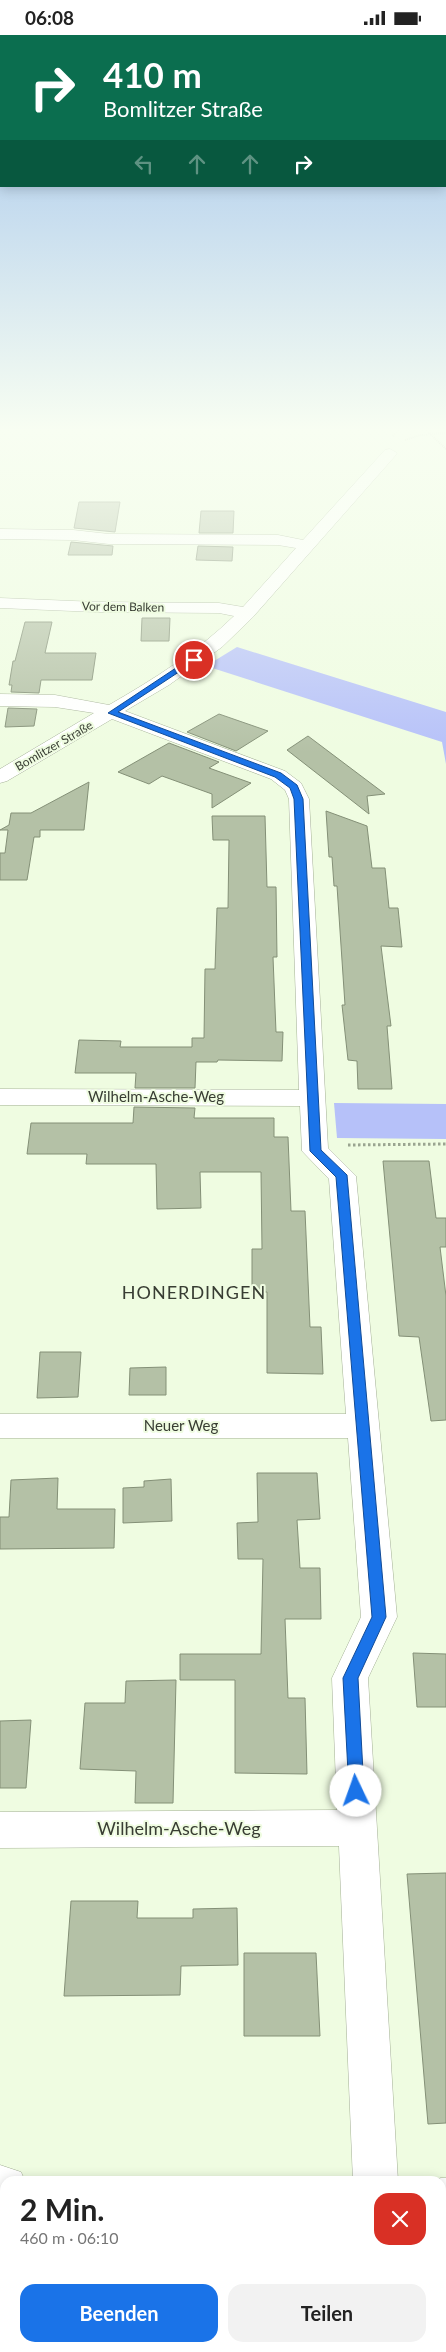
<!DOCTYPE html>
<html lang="de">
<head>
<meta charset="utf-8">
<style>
	body { margin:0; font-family:Lato,sans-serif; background:#f2f2f2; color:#222; height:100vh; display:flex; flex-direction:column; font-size:19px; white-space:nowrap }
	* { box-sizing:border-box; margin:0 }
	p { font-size:16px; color:#767676 }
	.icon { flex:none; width:28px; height:28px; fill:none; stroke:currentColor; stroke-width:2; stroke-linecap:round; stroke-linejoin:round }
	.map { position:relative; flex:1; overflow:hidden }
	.drawer { position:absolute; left:0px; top:2141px; width:446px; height:176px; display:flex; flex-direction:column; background:#fff; border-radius:15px 15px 0 0; box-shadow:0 2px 12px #0003 }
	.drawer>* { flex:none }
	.banner { position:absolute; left:0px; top:0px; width:446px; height:152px; box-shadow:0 2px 12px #0003; background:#0b6e4f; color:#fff; overflow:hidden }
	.pin { position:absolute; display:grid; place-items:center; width:42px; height:42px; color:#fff; margin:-21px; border:2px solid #fff; border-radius:50%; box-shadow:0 1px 5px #0007 }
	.me { position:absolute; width:55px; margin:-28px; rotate:357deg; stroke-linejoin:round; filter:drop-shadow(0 0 4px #0008) }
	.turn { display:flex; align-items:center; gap:18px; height:105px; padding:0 20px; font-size:22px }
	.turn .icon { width:65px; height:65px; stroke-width:2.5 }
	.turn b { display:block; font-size:35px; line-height:42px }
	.lanes { display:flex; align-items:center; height:48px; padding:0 20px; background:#0003; justify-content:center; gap:25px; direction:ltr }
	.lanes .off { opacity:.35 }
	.round { display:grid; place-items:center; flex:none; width:52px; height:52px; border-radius:15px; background:#f2f2f2 }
	.headline { display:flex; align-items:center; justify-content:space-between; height:85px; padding:0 20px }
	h1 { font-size:30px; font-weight:700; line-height:38px }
	.button { display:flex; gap:10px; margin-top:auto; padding:10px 20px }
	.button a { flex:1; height:58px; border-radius:15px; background:#1a73e8; color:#fff; font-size:20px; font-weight:700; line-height:58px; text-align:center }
	.button a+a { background:#f2f2f2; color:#222 }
	.status { display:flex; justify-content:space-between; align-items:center; height:35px; padding:0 25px; background:#fff; direction:ltr }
	.status svg { height:14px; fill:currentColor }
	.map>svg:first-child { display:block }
	.built { fill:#e5f6d3 }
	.green { fill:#b6c1f9 }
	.building { fill:#b4c1a6; stroke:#849077 }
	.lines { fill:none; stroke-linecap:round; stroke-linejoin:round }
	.minor-casing { stroke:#a4b096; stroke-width:1 }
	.path-far1 { stroke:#9aa490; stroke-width:2; stroke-dasharray:1 1; stroke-linecap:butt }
	.path { stroke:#9aa490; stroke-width:3; stroke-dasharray:2.5 2.5; stroke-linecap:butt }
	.minor { fill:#fff; fill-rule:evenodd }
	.route { fill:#1a73e8; stroke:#114b97 }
	.labels { text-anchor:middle; stroke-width:4; stroke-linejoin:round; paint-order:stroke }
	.far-street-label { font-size:12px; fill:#383d33; stroke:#effce1 }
	.street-label { font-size:15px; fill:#383d33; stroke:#effce1 }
	.quarter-label { font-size:18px; letter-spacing:1px; fill:#383d33; stroke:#effce1 }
	.near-street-label { font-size:18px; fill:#383d33; stroke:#effce1 }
</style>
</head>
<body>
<div class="status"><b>06:08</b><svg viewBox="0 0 49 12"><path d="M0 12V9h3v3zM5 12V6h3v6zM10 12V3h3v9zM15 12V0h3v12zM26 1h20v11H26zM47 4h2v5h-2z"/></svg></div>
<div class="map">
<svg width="446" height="2317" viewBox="0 0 446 2317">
	<rect width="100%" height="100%" fill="#effce1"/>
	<path class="built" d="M0,2178H5V2312H441V2190H446V2317H0Z"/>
	<g class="green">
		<path d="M237,612L446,677V729L442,707L206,631Z"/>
		<path d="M334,1068L446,1069V1104L337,1103Z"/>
	</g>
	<g class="building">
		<path d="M79,467H120L115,497L74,493Z"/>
		<path d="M201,476H234L233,498H199Z"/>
		<path d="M71,507L113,511L112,520H68Z"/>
		<path d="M198,511L233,512L232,526L196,525Z"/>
		<path d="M142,583H170L169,606H141Z"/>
		<path d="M25,587H52L45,618H96L92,645H41L39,658L11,657L12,650H9L13,626H15Z"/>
		<path d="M8,673L37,674L34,691L5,692Z"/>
		<path d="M219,679L268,696L236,716L187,697Z"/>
		<path d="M308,701L385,759L367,761L369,779L287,715Z"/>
		<path d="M169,708L219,727L209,733L251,748L212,773V759L162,741L149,749L118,737Z"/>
		<path d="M89,747L84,795H40V802H34L27,845H0V818H5L8,795H0L9,790L11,778H31Z"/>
		<path d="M326,776L367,791L372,833H385L389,873H398L402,912L381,911L391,991H387L392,1054H358L357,1026L348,1025L342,970H345L337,851H334L332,822H329Z"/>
		<path d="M212,781H265L267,852H276L277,922H273L276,997H283L282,1026L218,1025L217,1027H196L195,1053H135L136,1038H75L79,1005L121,1006L120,1012H192V1003H204L205,934H215L217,873H228L229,805H213Z"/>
		<path d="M134,1072L195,1073L194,1083H274V1102H288L291,1176H305L310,1292H321L323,1339L267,1338V1257H252V1214H262L261,1137H200L201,1173L157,1174L156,1129H86L87,1119H27L31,1088H133Z"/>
		<path d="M383,1126H429L436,1183H446V1212H440L446,1261V1385L431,1386L419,1302L399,1301Z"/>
		<path d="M40,1317H81L78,1362L37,1363Z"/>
		<path d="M166,1332V1360H129L130,1333Z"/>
		<path d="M257,1438H317L320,1484L297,1485L300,1533H320L321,1584H285L288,1663H305L307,1739L235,1738V1645H180V1619H261L263,1524H238L237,1488L258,1487Z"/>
		<path d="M58,1443L57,1474H115L114,1513L0,1514V1482H9L11,1445Z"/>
		<path d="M171,1444L172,1486L123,1488V1453L144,1452V1446Z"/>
		<path d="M413,1618L446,1619V1672H417Z"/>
		<path d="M176,1645L173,1768H135L136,1736L80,1734L85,1668H125L126,1646Z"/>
		<path d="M31,1685L26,1753H0V1686Z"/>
		<path d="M446,1838V2088L428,2089L407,1839Z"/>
		<path d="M71,1866H138L137,1883H193V1874L237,1873L238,1930L181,1931L180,1960L64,1961Z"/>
		<path d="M244,1918H316L320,2001H244Z"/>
	</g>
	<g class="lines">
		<defs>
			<g id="minor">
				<path d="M390,414L397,418L395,421L253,582L222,612L169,650L125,676L285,736L301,748L309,764L328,1113L356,1141L397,1582L368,1643L398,2146H353L339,1811L0,1813V1777L337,1775L332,1643L361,1582L348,1403H0V1379H346L329,1144L302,1116L300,1071L0,1070V1054L299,1055L289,764L285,755L271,744L112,684L7,746L0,748V734L94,678L55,672L0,671V659L55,660L109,670C154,644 197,617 234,581L219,578L97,577L0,573V563L97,567L219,568L243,572L296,513L278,510L109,509L73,505L0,504V494L73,495L109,499L278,500L303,505L385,415Z"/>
				<path d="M0,2130L21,2137L25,2146H5V2176H0Z"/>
				<path d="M441,2143H446V2189H441V2146H434Z"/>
			</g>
		</defs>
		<use href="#minor" class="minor-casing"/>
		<g class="path-far1">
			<path d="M425,394L446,414"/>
			<path d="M393,401L399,394"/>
			<path d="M405,405L420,400L446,398"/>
		</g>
		<path class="path" d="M348,1110L446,1109"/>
		<use href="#minor" class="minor"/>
	</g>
	<linearGradient id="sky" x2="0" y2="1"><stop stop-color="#9fc2ec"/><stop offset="0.55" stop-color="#f8fef2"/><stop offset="1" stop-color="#f8fef2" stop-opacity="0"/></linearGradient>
	<rect width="446" height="718" fill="url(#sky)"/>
	<path class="route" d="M191,623L197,625L118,677L281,738L297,750L303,764L321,1115L347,1140L386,1582L358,1643L364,1756L362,1761L356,1763L351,1761L349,1756L343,1643L372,1582L336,1142L310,1116L294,764L290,753L275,742L108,678Z"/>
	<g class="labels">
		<g class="far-street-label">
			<text transform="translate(123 572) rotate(1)" y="4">Vor dem Balken</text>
			<text transform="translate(54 711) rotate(-30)" y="4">Bomlitzer Straße</text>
		</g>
		<g class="street-label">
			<text x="156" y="1067">Wilhelm-Asche-Weg</text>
			<text x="181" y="1396">Neuer Weg</text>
		</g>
		<g class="quarter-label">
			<text x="194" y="1264">HONERDINGEN</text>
		</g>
		<g class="near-street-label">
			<text x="179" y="1800">Wilhelm-Asche-Weg</text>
		</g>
	</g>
</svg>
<div class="pin" style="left:194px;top:625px;background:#d93025"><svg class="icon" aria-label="arrive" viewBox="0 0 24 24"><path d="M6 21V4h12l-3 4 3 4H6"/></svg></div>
<svg class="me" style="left:356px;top:1756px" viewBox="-20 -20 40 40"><circle r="19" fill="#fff"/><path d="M0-13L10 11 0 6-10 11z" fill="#1a73e8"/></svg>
<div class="banner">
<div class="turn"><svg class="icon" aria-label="right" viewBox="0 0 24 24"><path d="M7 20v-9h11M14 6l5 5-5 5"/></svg><div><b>410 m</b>Bomlitzer Straße</div></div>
<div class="lanes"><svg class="icon off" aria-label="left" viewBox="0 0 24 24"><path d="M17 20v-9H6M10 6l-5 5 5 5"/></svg><svg class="icon off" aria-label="ahead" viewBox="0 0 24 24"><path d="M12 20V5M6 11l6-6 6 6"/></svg><svg class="icon off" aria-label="ahead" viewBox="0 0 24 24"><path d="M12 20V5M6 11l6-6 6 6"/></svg><svg class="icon" aria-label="right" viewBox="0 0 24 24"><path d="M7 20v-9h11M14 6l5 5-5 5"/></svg></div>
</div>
<section class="drawer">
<div class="headline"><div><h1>2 Min.</h1><p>460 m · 06:10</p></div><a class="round" style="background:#d93025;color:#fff"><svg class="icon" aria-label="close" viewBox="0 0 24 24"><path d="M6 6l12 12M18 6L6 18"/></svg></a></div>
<div class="button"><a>Beenden</a><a>Teilen</a></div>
</section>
</div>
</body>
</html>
